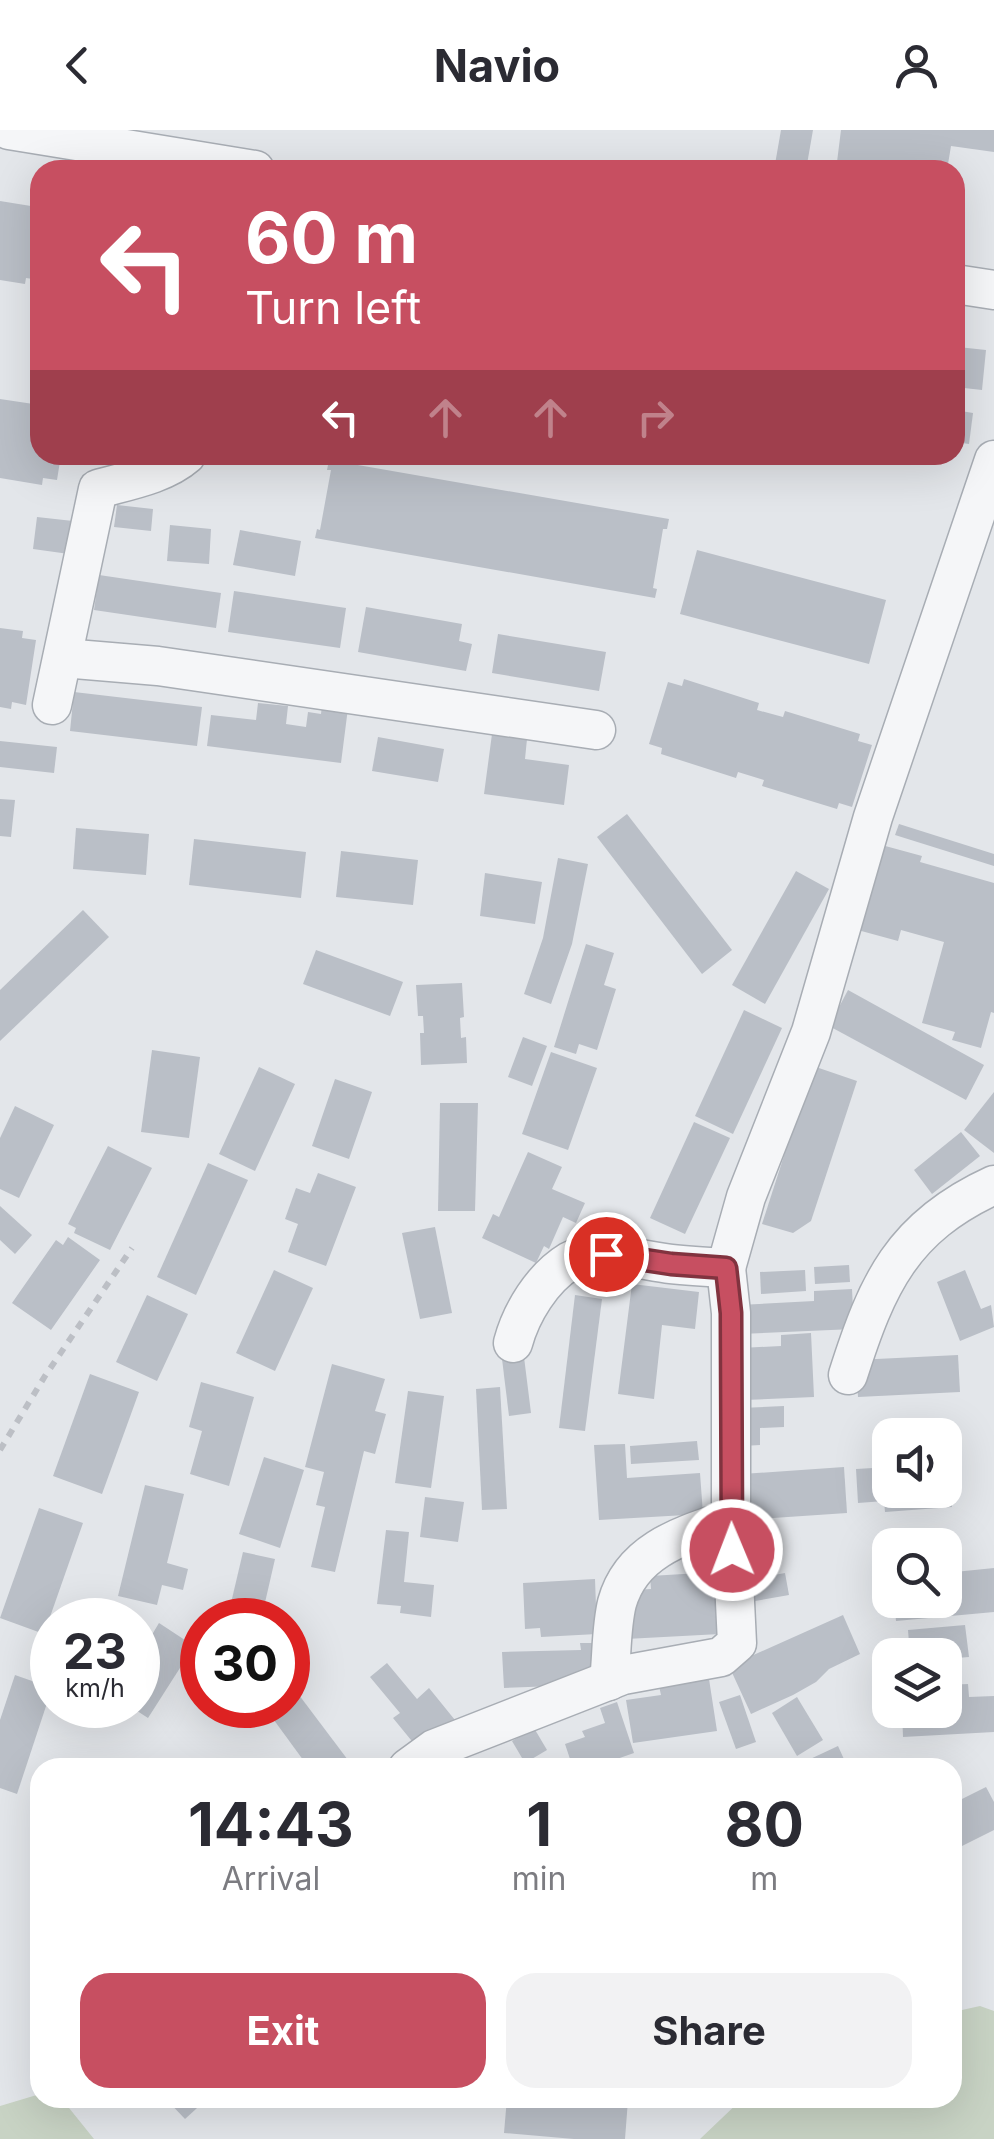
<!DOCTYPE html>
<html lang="en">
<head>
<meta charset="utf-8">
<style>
	body { margin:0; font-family:Inter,sans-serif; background:#f2f2f3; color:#2b2b33; height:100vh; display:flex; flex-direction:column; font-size:38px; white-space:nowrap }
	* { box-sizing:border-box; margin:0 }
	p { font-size:32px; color:#7c7c81 }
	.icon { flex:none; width:55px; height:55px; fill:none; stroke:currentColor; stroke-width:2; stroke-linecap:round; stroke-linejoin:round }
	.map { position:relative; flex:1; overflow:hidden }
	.sheet { position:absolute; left:30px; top:1628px; width:932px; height:350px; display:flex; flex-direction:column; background:#fff; border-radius:30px; box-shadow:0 10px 40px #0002 }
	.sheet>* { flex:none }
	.top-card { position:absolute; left:30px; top:30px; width:935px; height:305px; border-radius:30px; box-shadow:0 10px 40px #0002; background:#c74f61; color:#fff; overflow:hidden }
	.tools { position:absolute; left:872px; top:1288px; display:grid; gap:20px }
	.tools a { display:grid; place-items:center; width:90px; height:90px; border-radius:20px; background:#fff; box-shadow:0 10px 40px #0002; font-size:50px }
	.speed { position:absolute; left:30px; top:1468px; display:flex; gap:20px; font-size:50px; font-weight:700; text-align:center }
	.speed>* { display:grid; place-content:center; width:130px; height:130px; border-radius:50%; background:#fff; box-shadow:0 10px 40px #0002; line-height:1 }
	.speed small { font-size:25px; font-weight:400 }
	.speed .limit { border:15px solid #d22; background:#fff; color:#111 }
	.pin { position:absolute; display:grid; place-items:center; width:85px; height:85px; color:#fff; margin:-42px; border:5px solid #fff; border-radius:50%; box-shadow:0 2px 10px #0007 }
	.me { position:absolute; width:110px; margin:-55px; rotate:359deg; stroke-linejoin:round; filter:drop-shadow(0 0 8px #0008) }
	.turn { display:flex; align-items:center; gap:35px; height:210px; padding:0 50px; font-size:45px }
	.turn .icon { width:130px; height:130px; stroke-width:2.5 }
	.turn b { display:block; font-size:70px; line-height:85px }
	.lanes { display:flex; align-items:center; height:95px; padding:0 50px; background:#0003; justify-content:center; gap:50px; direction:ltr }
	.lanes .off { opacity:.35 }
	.eta { display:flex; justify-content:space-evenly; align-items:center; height:170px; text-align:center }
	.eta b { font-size:60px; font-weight:700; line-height:70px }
	.button { display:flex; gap:20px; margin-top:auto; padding:20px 50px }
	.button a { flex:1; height:115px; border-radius:30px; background:#c74f61; color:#fff; font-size:40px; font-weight:700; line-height:115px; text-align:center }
	.button a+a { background:#f2f2f3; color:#2b2b33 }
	header { display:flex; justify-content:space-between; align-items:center; height:130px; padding:0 50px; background:#fff; font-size:45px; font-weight:700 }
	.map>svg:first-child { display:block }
	.green { fill:#c8d3c4 }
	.building { fill:#babfc7 }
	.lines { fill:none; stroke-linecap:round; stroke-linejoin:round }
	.minor-casing { stroke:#a8adb4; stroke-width:41 }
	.path { stroke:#bcbfc5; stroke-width:6; stroke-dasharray:8 8; stroke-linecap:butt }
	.minor { stroke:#f5f6f8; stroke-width:38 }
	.route-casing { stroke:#81333f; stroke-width:25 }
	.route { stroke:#c74f61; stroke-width:18 }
</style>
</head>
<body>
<header><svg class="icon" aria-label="back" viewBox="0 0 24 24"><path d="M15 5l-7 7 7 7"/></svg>Navio<svg class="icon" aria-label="person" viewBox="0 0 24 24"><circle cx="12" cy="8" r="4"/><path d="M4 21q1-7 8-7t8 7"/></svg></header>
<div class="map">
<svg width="994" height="2009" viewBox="0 0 994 2009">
	<rect width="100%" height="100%" fill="#e3e6ea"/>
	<g class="green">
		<path d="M980,1876L994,1881V2009H700L743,1968H952L953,1882Z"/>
		<path d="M40,1964V1968H61L94,2009H0V1976Z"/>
	</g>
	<g class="building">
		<path d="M781,0H813L806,40H774Z"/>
		<path d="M841,0H994V22L951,16L947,40H836Z"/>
		<path d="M0,71L37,77L36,84H40V150L26,148L25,154L0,150Z"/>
		<path d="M958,217L986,220L982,260L955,257Z"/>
		<path d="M0,269L40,275V325H61L57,350L43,348L42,355L0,348Z"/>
		<path d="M955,280L973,283L969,314L955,312Z"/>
		<path d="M329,330L669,389L667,399H663L653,458L657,459L655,468L315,408L317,399L320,400L331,340H327Z"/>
		<path d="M117,375L153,379L151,401L114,397Z"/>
		<path d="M37,387L73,391L69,424L33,419Z"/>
		<path d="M170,395L211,399L209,434L167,431Z"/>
		<path d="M240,400L301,411L295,446L233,435Z"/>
		<path d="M697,420L886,470L869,534L680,484Z"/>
		<path d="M99,445L221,463L216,498L94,480Z"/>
		<path d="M234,461L346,478L340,518L228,502Z"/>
		<path d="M366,477L462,494L459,511L472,514L466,541L358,522Z"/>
		<path d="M0,498L23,501L22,508L36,510L26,575L12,572L11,579L0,577Z"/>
		<path d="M498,504L606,522L599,561L492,543Z"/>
		<path d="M684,549L759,573L757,580L783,587L785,581L860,604L858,611L872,615L852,677L839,673L837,679L762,656L764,650L738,642L736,648L661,624L662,618L649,614L668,552L682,556Z"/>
		<path d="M74,562L202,577L197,616L70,601Z"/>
		<path d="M258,573L288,576L286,594L306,597L308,582L321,584L322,575L348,578L341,633L207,616L211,585L256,590Z"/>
		<path d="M492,604L527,609L525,629L569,635L564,675L484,664Z"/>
		<path d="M378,607L444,619L438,652L372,641Z"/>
		<path d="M0,611L57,617L54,643L0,637Z"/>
		<path d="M0,669L15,670L11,707L0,706Z"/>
		<path d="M627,684L732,820L702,844L597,707Z"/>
		<path d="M899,694L994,724V736L895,705Z"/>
		<path d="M76,698L149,704L146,745L73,739Z"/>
		<path d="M194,709L306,722L301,768L189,755Z"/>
		<path d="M878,714L922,726L920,732L994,753V883L991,882L981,918L952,910L955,902L922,893L944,812L901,800L898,811L854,799Z"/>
		<path d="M341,721L418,730L413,775L336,767Z"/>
		<path d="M558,728L588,734L572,814L551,874L524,864L543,808Z"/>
		<path d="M796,741L829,759L765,874L732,855Z"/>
		<path d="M485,743L542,752L535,794L480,786Z"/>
		<path d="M83,780L109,807L0,911V860Z"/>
		<path d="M586,814L614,823L604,855L616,859L597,920L579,914L576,924L554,917Z"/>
		<path d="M316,820L403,852L390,886L303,854Z"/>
		<path d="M462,853L464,887L460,888L461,908L466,907L467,933L421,935L420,903H424L423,886H418L416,855Z"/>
		<path d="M848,860L984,935L966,970L829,896Z"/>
		<path d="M744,880L782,898L733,1004L695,986Z"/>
		<path d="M523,907L547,916L532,956L508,947Z"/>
		<path d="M152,920L200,927L189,1008L141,1002Z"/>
		<path d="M551,922L597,938L568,1020L522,1004Z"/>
		<path d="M813,936L857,951L811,1091L793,1103L762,1094Z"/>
		<path d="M259,937L295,954L255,1041L219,1024Z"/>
		<path d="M335,949L372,962L349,1029L312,1016Z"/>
		<path d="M994,962V1023L964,1000Z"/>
		<path d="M440,973H478L475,1081H438Z"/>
		<path d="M15,976L54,995L19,1068L0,1059V1008Z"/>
		<path d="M694,992L730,1008L685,1104L650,1088Z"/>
		<path d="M961,1002L980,1026L932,1064L914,1040Z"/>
		<path d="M108,1016L152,1038L110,1120L74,1103L76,1098L68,1094Z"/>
		<path d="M528,1022L562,1037L552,1059L585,1073L576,1093L563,1087L549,1119L544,1116L536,1133L482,1108L493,1084L499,1087Z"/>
		<path d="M208,1033L248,1050L196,1165L157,1147Z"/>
		<path d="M318,1043L356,1057L326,1136L288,1122L298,1094L285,1089L296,1058L310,1063Z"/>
		<path d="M0,1076L32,1105L15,1124L0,1110Z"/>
		<path d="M435,1097L452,1183L420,1189L402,1103Z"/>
		<path d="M68,1107L100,1130L51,1200L12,1173L56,1110L63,1115Z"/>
		<path d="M849,1135L850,1152L815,1154L814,1137Z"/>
		<path d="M274,1140L313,1158L275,1241L236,1223Z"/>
		<path d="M805,1140L806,1161L761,1164L760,1142Z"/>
		<path d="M965,1140L981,1179L991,1175L994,1197L960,1211L937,1152Z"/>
		<path d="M632,1154L699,1162L695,1199L662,1195L654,1269L618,1264Z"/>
		<path d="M852,1159L854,1199L741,1204L739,1175L814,1171V1161Z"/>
		<path d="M147,1165L188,1184L157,1251L116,1232Z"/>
		<path d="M575,1165L602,1169L585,1301L559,1298Z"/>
		<path d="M811,1203L814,1267L744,1270L741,1218L781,1216V1205Z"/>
		<path d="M958,1225L960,1262L858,1267L856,1230Z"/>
		<path d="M524,1227L531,1283L509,1286L502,1229Z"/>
		<path d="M332,1234L385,1249L375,1281L386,1284L375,1324L364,1321L335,1442L311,1437L325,1377L316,1375L324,1342L305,1337Z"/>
		<path d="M90,1244L139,1262L102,1364L53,1346Z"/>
		<path d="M201,1252L254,1267L229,1356L190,1344L202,1301L189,1297Z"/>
		<path d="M500,1257L507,1379L482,1380L476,1259Z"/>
		<path d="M408,1261L444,1266L431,1358L395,1353Z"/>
		<path d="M784,1276V1297L760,1298V1315L743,1316L741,1278Z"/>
		<path d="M697,1311L699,1330L631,1334L630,1316Z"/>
		<path d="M625,1314L627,1348L700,1343L703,1384L599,1390L594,1315Z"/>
		<path d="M264,1327L304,1340L280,1418L239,1404Z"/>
		<path d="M949,1332L952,1377L885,1382L884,1371L858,1373L856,1339L890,1337V1360H945V1333Z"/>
		<path d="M844,1337L847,1383L745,1390L742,1344Z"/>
		<path d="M145,1355L184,1364L167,1433L188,1439L183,1460L162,1455L157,1475L118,1466Z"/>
		<path d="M425,1367L464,1372L458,1412L420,1407Z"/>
		<path d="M39,1378L83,1393L44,1504L0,1488Z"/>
		<path d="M386,1400L409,1402L404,1452L434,1455L431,1487L400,1483L401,1476L377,1474Z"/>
		<path d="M243,1422L275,1429L261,1490H227Z"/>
		<path d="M994,1438V1482L896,1491L894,1470H945V1443Z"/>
		<path d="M717,1442L720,1504L626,1509L635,1460L651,1459L650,1446Z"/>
		<path d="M785,1443L789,1465L749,1472L746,1450Z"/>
		<path d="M595,1449L597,1504L541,1507L540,1498L525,1499L523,1453Z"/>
		<path d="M843,1485L860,1524L829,1539L816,1552L793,1565L751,1584L729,1536Z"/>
		<path d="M159,1493L194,1516L148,1588L128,1575H138V1528Z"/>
		<path d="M965,1495L969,1527L945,1529V1525H910L908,1500Z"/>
		<path d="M580,1513H600L601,1543L582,1555L504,1558L502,1522L581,1520Z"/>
		<path d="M387,1533L417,1569L429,1558L459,1595L420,1621L393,1588L400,1583L370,1547Z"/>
		<path d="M15,1545L52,1558L17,1664L0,1658V1590Z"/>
		<path d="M709,1549L717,1601L633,1613L626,1570L661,1565L659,1556Z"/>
		<path d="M968,1554L969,1567L994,1566V1602L903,1607L902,1580H945V1555Z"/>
		<path d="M299,1565L354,1638H309L271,1586Z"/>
		<path d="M740,1565L756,1612L736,1619L719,1572Z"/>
		<path d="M797,1567L823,1610L797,1626L772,1583Z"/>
		<path d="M617,1572L634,1623L591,1638H573L565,1614L585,1607L582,1601L605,1593L600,1578Z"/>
		<path d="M534,1598L547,1620L525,1633L512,1611Z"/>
		<path d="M838,1616L848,1638H791Z"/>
		<path d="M986,1657L994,1672V1700L952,1721V1674Z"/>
		<path d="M165,1968H208L185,1989Z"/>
		<path d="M507,1968L628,1970L625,2009H574L504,2003Z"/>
	</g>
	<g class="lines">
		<defs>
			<g id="minor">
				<path d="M9,0L255,40"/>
				<path d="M955,154L994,160"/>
				<path d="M63,528L158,536L596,600"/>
				<path d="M52,575L98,359C126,351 163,345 186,325"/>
				<path d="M513,1213C521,1183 542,1148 570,1131C595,1116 643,1131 671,1134C689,1136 707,1137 726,1138L746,1067L811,902L873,687L994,330"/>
				<path d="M848,1245C877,1154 902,1097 994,1055"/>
				<path d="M609,1551C612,1526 611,1497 617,1473C632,1419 684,1405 731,1389"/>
				<path d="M408,1638L434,1619L623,1545L721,1527L737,1513L731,1389V1183L726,1138"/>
			</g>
		</defs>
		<use href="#minor" class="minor-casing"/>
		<path class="path" d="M0,1320L45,1246L132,1118"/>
		<use href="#minor" class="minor"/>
	</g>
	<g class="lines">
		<defs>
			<path id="route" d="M606,1124L671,1134L726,1138L731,1183L732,1420"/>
		</defs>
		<use href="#route" class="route-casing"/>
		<use href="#route" class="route"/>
	</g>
</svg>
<div class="tools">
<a><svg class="icon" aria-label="sound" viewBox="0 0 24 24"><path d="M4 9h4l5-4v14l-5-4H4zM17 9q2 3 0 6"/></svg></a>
<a><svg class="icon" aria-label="search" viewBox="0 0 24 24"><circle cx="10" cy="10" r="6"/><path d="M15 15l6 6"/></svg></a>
<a><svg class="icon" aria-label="layers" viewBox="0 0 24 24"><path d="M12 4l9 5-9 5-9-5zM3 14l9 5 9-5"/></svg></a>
</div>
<div class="speed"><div>23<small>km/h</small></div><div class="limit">30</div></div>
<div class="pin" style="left:606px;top:1124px;background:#d93025"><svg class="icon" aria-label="arrive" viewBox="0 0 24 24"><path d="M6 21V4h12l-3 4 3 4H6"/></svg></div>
<svg class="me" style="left:732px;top:1420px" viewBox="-20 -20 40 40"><circle r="17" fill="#c74f61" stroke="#fff" stroke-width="3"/><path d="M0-11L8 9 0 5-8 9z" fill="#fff"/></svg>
<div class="top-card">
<div class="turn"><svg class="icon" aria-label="left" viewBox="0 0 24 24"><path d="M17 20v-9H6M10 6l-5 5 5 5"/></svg><div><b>60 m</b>Turn left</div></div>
<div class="lanes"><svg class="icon" aria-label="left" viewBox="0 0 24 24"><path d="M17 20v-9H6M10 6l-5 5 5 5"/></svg><svg class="icon off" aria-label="ahead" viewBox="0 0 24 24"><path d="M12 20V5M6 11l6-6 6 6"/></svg><svg class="icon off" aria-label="ahead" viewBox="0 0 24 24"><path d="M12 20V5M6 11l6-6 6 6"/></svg><svg class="icon off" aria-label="right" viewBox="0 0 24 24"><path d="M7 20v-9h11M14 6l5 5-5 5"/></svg></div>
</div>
<section class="sheet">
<div class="eta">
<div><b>14:43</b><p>Arrival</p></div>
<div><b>1</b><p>min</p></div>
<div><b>80</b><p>m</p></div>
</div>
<div class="button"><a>Exit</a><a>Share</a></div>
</section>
</div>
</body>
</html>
